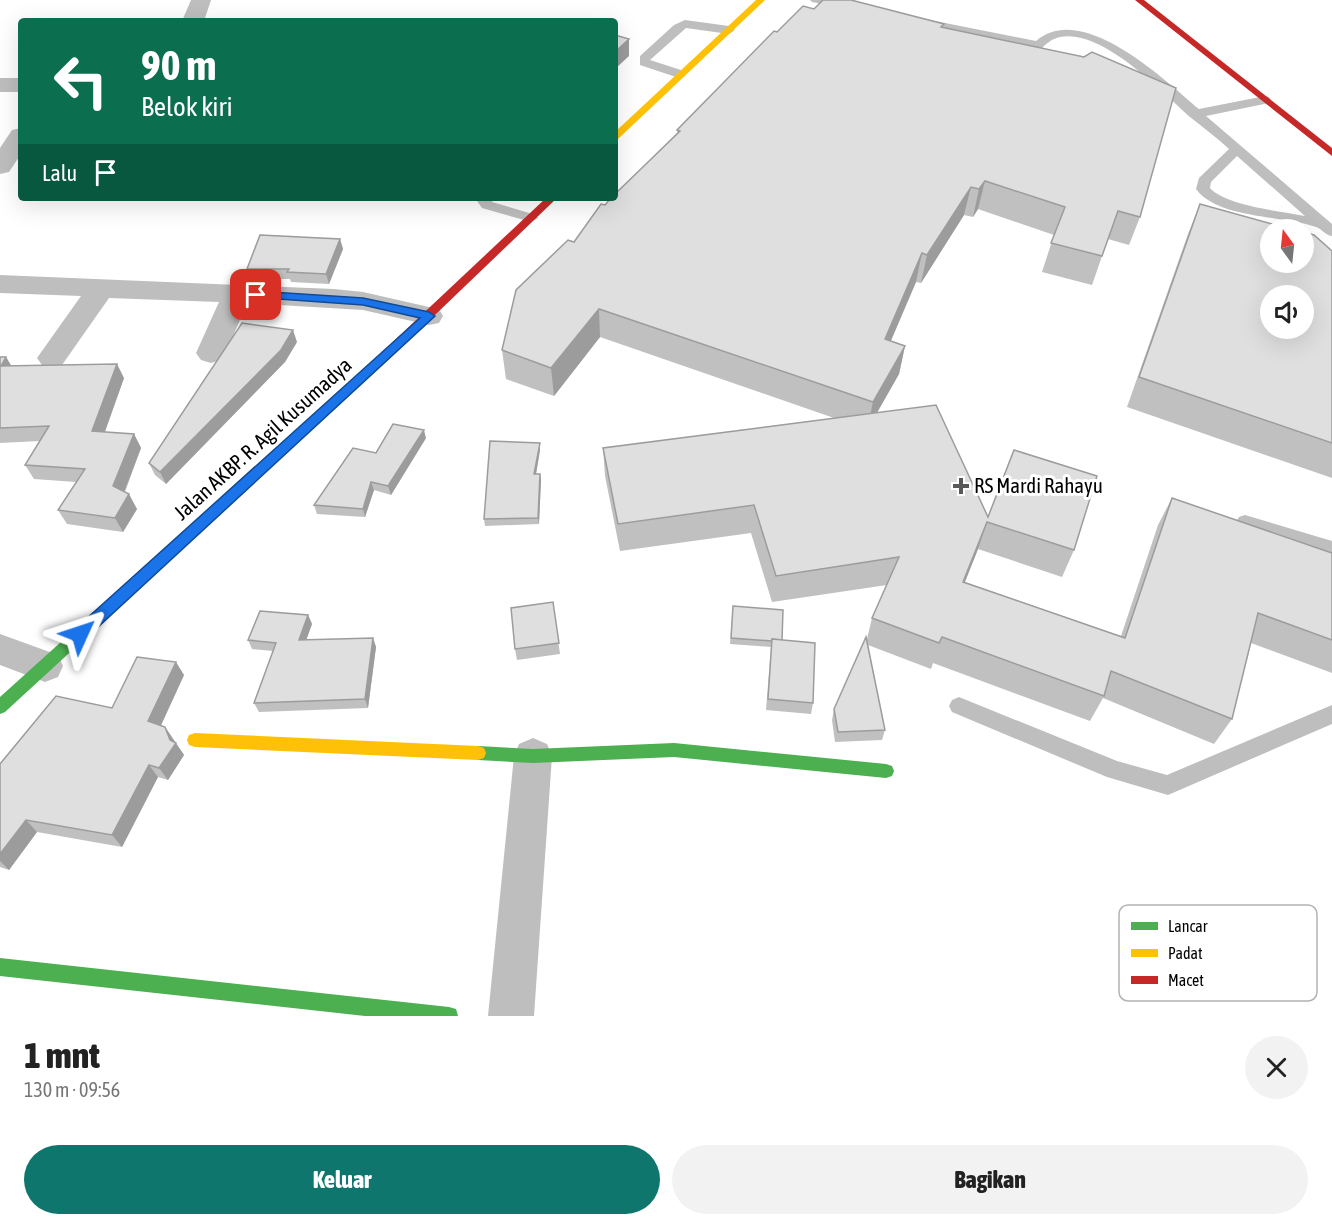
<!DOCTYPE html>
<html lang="id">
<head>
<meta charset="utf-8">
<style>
	body { margin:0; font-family:"Asap Condensed",sans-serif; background:#f2f2f2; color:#222; height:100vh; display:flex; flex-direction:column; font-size:22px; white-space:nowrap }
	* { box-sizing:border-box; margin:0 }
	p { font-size:20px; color:#767676 }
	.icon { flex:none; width:33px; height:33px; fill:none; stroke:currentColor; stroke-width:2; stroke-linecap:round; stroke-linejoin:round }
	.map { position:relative; height:1016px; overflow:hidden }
	.details { display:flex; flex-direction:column; background:#fff; flex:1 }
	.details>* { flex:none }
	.hud { position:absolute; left:18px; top:18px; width:600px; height:183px; border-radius:6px; box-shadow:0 6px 24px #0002; background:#0b6e4f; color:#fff; overflow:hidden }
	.needle { width:39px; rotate:345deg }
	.controls { position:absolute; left:1260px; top:219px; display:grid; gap:12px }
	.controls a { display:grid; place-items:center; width:54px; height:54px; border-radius:50%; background:#fff; box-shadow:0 6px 24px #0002; font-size:30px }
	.pin { position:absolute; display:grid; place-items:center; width:51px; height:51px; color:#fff; margin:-26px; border-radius:12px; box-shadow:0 3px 9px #0006 }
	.me { position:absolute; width:66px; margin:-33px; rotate:48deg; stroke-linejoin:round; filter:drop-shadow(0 0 4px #0008) }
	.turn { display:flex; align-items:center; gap:21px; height:126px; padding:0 24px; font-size:27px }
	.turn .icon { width:78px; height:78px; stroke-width:2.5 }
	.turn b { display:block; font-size:42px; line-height:51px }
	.then { display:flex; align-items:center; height:57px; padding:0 24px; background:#0003; gap:12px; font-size:22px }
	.round { display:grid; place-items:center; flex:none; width:63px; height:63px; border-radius:32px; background:#f2f2f2 }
	.head { display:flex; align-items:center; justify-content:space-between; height:102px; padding:0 24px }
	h1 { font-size:36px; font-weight:800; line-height:45px }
	.action { display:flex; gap:12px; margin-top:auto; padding:12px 24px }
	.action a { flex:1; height:69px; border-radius:36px; background:#0f766e; color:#fff; font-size:24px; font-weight:800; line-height:69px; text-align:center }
	.action a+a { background:#f2f2f2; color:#222 }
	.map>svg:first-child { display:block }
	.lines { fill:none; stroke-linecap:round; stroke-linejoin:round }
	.lane { fill:#bebebe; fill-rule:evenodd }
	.street { fill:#bebebe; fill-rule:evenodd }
	.fast { fill:#4caf50; fill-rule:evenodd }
	.slow { fill:#ffc107; fill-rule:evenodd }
	.jam { fill:#c62828; fill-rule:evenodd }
	.wall { fill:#c0c0c0 }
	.shaded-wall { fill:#9c9c9c }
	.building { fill:#dfdfdf; stroke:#9c9c9c; stroke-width:1.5; fill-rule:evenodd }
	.route { fill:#1a73e8; stroke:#114b97; stroke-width:1.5 }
	.poi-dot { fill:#595959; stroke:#fff; stroke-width:2 }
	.labels { text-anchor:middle; stroke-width:6; stroke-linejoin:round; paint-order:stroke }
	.street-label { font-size:21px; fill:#000; stroke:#fff }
	.poi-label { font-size:21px; fill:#000; stroke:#fff; text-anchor:start }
	.key { fill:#fff; stroke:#b2b2b2; stroke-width:1.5 }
	.key-label { font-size:16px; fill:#000 }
</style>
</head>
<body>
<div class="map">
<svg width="1332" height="1016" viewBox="0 0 1332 1016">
	<rect width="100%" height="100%" fill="#fff"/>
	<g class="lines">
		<g class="lane">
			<path d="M810,0H834L851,4L853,6L847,9L812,2Z"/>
			<path d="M920,18L1036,41C1082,0 1166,81 1199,109L1265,96L1269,97L1271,100L1269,103L1206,116L1332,224V236C1325,235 1322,229 1316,227C1282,215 1218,219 1196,189L1199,178L1229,149C1217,138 1203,127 1190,117C1163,92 1101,28 1060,37C1042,41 1041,57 1017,62L1011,58L1013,55L1024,53L1031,47L916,24L914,22ZM1237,156L1305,216C1281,211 1226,206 1210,188L1211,182Z"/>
			<path d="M685,20L729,26L735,30L729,34L686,28L650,60L684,71L686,74L684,77H676L640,65V56L674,25Z"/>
			<path d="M479,198H494L492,202L536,215L538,218L531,222L482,208L477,201Z"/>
			<path d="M1245,515L1332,541V555L1239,527L1236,522L1239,517Z"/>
			<path d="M959,697L1117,761L1167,775L1332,705V724L1168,795L1107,777L952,712L949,706L952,700Z"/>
		</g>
		<g class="street">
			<path d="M191,0H211L204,21H182Z"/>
			<rect x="0" y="78" width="21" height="14"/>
			<path d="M21,128V154L9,172L0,174V148L12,130Z"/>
			<path d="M0,275L334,289L363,292L429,307L439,309L443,316L439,323L429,325L363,310L247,303L226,353L221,360L211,363L201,360L196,353L219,302L109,298L62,365L52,368L42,365L37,358L81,296L0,293Z"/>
			<path d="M0,634L58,655L63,666L58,677L45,682L0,665Z"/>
			<path d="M533,738L547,744L552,756L534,1016H488L514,756L519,744Z"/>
		</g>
		<g class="fast">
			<path d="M385,352L389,353L391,356L389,359L5,712L0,714V697L381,353Z"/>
			<path d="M674,743L886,764L892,766L894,771L892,776L886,778L674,757L533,763L478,760L472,758L470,753L472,748L478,746L533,749Z"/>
			<path d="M0,958L449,1007L456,1009L458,1016H365L0,976Z"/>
		</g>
		<g class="slow">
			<path d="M756,0H765L618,139L615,140V132Z"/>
			<path d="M195,733L478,746L484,748L486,753L484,758L478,760L195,747L189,745L187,740L189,735Z"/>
		</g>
		<g class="jam">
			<path d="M1135,0H1144L1332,148V156Z"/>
			<path d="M546,198H557L389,359H381L379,356L381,353Z"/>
		</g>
	</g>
	<g class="wall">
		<path d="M814,9L944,24L943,27L1140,217L1129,245L1108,239L1092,285L1042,272L1054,235L978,209L973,217L964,215L921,283L916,282L891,341L905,346L899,374L877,413L988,517L1074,550L1062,577L978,549L965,582L1121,636L1158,525L1172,498L1332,553V673L1251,643L1232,719L1214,744L1103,698L1090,721L933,663L931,669L868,645L885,730L882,740L835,742L832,720L834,709L867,639L872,618L887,585L772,602L751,533L620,551L605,476L603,448L834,418L600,337L554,396L506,379L502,350L574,242L605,205L677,133V130L777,32Z"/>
		<path d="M1200,204L1332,251V478L1127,407L1188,234Z"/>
		<path d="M340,239L343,249L329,284L291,282L290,279H251L247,269Z"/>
		<path d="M297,342L285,362L166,484L155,475L149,463Z"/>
		<path d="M0,357H6L11,366L124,378L105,432L134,434L141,448L125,492L137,509L123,532L67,524L58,510L76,482L34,479L25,465L40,441L0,443Z"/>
		<path d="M426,438L391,495L374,490L365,517L317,514L314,505L376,453Z"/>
		<path d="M540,443V450L536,474H540L541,480L539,524L485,526L484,519Z"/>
		<path d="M553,602L560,654L517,660L515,649Z"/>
		<path d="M733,606L782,640L813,703L811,714L766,710L771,647L730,644Z"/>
		<path d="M308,615L312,624L306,640L373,638L376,647L368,708L259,712L254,703L273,651L252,649L248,640Z"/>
		<path d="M184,675L161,725L165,727L184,755L168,780L158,777L122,847L37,832L9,870L0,867V764Z"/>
	</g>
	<g class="shaded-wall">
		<path d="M629,39V56L615,69V52Z"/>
		<path d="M985,181L978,209L973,217L979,189Z"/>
		<path d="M971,187L964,215L921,283L927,255Z"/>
		<path d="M340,239L343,249L329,284L326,274Z"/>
		<path d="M922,253L916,282L879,368L885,339Z"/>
		<path d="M599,309L600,337L554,396L551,368Z"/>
		<path d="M293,330L297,342L285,362L166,484L160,472Z"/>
		<path d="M905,346L899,374L867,430L873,402Z"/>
		<path d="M6,357L15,372L1,366Z"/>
		<path d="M117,364L124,378L100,445L92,431Z"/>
		<path d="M424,430L426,438L391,495L388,486Z"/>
		<path d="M134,434L141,448L121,500L113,486Z"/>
		<path d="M540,443V450L535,480L534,474Z"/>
		<path d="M540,474L541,480L539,524L538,518Z"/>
		<path d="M371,482L374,490L365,517L363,509Z"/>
		<path d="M129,494L137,509L123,532L115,518Z"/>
		<path d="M987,522L978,549L954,609L963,582Z"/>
		<path d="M308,615L312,624L303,649L299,640Z"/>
		<path d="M373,638L376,647L368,708L365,699Z"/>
		<path d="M176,662L184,675L157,734L148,721Z"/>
		<path d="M165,727L184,755L168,780L159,768L170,740Z"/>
		<path d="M149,765L158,777L122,847L112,835Z"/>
		<path d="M26,820L37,832L9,870L0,861V854Z"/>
	</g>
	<g class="building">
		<path d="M823,0H851L944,24L941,27L1084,57L1092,52L1176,88L1140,217L1118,211L1102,256L1051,243L1065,207L985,181L979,189L971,187L927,255L922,253L885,339L905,346L873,402L599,309L551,368L502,350L516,290L568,240L574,242L601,204L605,205L611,198H615V194L680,131L677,130L774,31L777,32L803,6L814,9Z"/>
		<path d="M615,35L629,39L615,52Z"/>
		<path d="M1200,204L1294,230H1270V262H1304V232L1314,235L1332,251V443L1139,377ZM1270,296H1304V328H1270Z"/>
		<path d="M260,235L340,239L326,274L287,272L289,269H247Z"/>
		<path d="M242,323L293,330L281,350L160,472L149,463Z"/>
		<path d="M0,357H6L1,366L117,364L92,431L134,434L113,486L129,494L115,518L58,510L85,469L25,465L49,426L0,428Z"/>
		<path d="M936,405L988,517L1014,450L1097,476L1074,550L987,522L963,582L1125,638L1172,498L1332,553V640L1258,613L1232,719L1111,671L1104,696L942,637L939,643L872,618L899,557L776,576L754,505L618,524L603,448Z"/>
		<path d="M393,424L424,430L388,486L371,482L363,509L314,505L353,448L376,453Z"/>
		<path d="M490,441L540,443L534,474H540L538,518L484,519Z"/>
		<path d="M553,602L559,643L515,649L511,608Z"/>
		<path d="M733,606L783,610L782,640L772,639V641L731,638Z"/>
		<path d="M260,611L308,615L299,640L373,638L365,699L254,703L276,643L248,640Z"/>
		<path d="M866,637L885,730L838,732L834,709Z"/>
		<path d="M772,639L815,643L813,703L768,699Z"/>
		<path d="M137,657L176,662L148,721L165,727L170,740L176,743L159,768L149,765L112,835L26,820L0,854V764L56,696L112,708Z"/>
	</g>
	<path class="route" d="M256,291L363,298L429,312L435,316L85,639L80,640L74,639L72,634L74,630L420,318L363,305L252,297V292Z"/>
	<path class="poi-dot" d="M958 477h6v6h6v6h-6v6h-6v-6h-6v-6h6z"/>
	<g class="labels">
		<g class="street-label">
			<text transform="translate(263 439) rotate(-42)" y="7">Jalan AKBP. R. Agil Kusumadya</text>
		</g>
		<g class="poi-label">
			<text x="974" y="493">RS Mardi Rahayu</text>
		</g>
	</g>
	<rect x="1119" y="905" width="198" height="96" rx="9" class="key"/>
	<rect x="1131" y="922" width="27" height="8" fill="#4caf50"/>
	<rect x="1131" y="949" width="27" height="8" fill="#ffc107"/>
	<rect x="1131" y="976" width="27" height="8" fill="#c62828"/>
	<g class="key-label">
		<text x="1168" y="932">Lancar</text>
		<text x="1168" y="959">Padat</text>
		<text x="1168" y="986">Macet</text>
	</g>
</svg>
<div class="controls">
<a><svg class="needle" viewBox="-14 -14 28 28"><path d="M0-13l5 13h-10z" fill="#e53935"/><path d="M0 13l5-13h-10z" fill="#767676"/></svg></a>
<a><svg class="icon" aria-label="sound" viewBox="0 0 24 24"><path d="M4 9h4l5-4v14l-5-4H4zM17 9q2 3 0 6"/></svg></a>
</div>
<div class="pin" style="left:256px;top:295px;background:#d93025"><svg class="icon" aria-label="arrive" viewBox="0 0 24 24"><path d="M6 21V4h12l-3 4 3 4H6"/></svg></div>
<svg class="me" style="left:80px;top:634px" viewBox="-20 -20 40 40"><path d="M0-17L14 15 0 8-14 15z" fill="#1a73e8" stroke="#fff" stroke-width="4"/></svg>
<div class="hud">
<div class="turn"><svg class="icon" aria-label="left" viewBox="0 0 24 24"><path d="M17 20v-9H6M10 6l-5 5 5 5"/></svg><div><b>90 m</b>Belok kiri</div></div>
<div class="then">Lalu<svg class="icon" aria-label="arrive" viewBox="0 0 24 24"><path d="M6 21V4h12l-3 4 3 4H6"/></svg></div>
</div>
</div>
<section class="details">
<div class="head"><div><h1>1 mnt</h1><p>130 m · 09:56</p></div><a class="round"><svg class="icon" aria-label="close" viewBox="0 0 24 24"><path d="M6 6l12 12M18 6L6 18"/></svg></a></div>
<div class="action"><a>Keluar</a><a>Bagikan</a></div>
</section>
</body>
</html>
